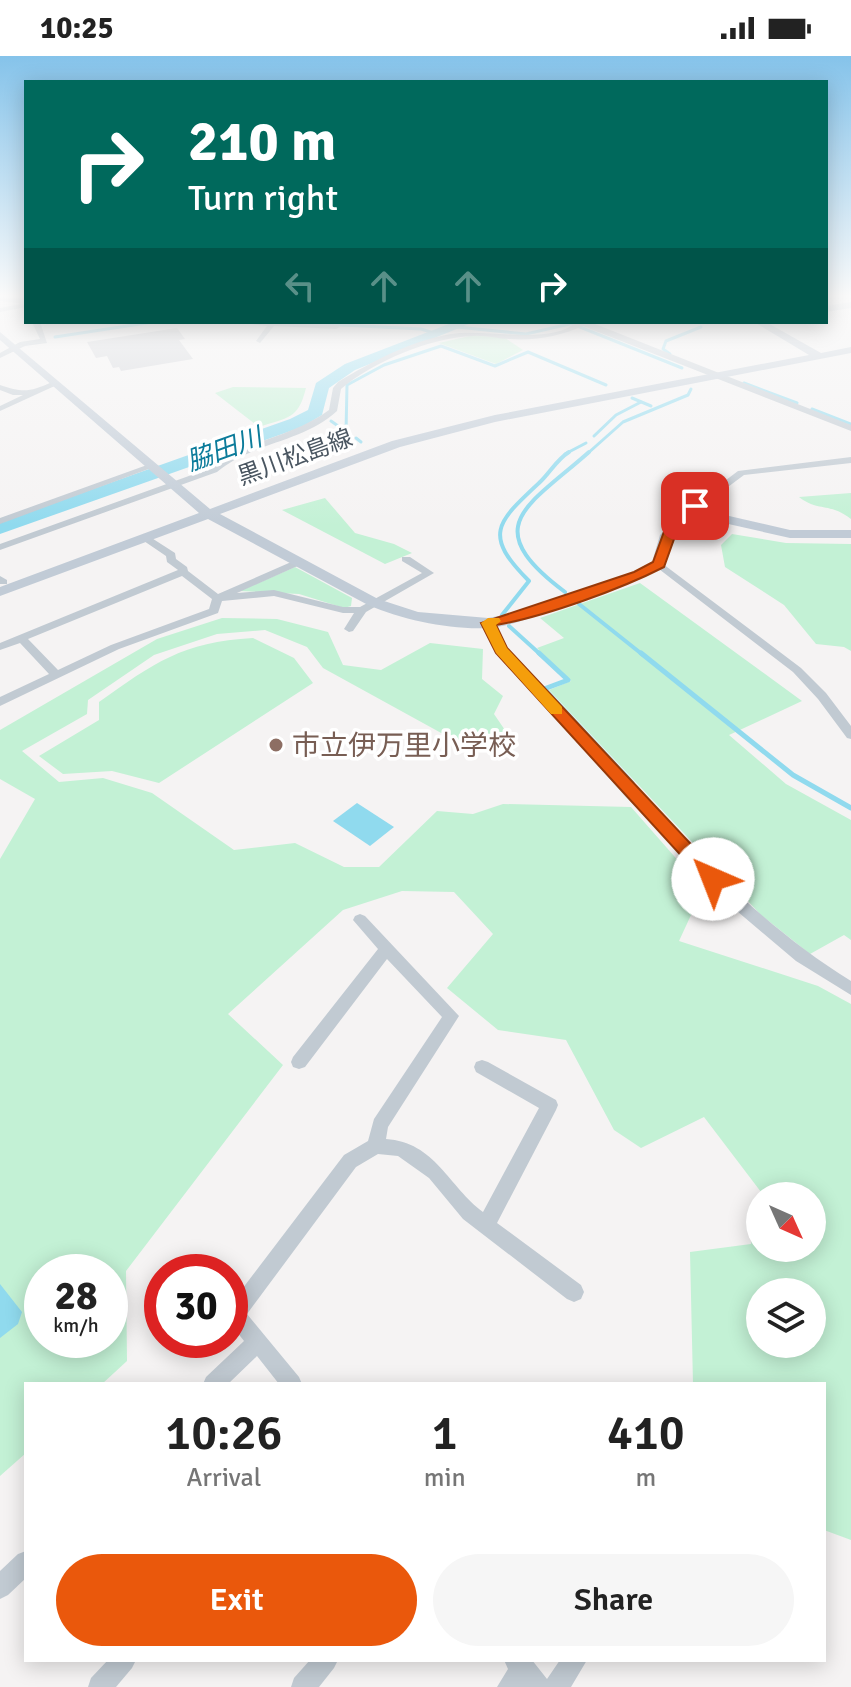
<!DOCTYPE html>
<html lang="en">
<head>
<meta charset="utf-8">
<style>
	body { margin:0; font-family:Signika,"Noto Sans JP",sans-serif; background:#f6f6f6; color:#222; height:100vh; display:flex; flex-direction:column; font-size:30px; white-space:nowrap }
	* { box-sizing:border-box; margin:0 }
	p { font-size:26px; color:#767676 }
	.icon { flex:none; width:44px; height:44px; fill:none; stroke:currentColor; stroke-width:2; stroke-linecap:round; stroke-linejoin:round }
	.map { position:relative; flex:1; overflow:hidden }
	.sheet { position:absolute; left:24px; top:1326px; width:802px; height:280px; display:flex; flex-direction:column; background:#fff; border-radius:0px; box-shadow:0 4px 20px #0003 }
	.sheet>* { flex:none }
	.hud { position:absolute; left:24px; top:24px; width:804px; height:244px; border-radius:0px; box-shadow:0 4px 20px #0003; background:#00695c; color:#fff; overflow:hidden }
	.needle { width:52px; rotate:135deg }
	.buttons { position:absolute; left:746px; top:1126px; display:grid; gap:16px }
	.buttons a { display:grid; place-items:center; width:80px; height:80px; border-radius:50%; background:#fff; box-shadow:0 4px 20px #0003; font-size:40px }
	.speed { position:absolute; left:24px; top:1198px; display:flex; gap:16px; font-size:40px; font-weight:700; text-align:center }
	.speed>* { display:grid; place-content:center; width:104px; height:104px; border-radius:50%; background:#fff; box-shadow:0 4px 20px #0003; line-height:1 }
	.speed small { font-size:20px; font-weight:400 }
	.speed .limit { border:12px solid #d22; background:#fff; color:#111 }
	.pin { position:absolute; display:grid; place-items:center; width:68px; height:68px; color:#fff; margin:-34px; border-radius:16px; box-shadow:0 4px 12px #0006 }
	.me { position:absolute; width:88px; margin:-44px; rotate:316deg; stroke-linejoin:round; filter:drop-shadow(0 0 6px #0008) }
	.turn { display:flex; align-items:center; gap:28px; height:168px; padding:0 32px; font-size:36px }
	.turn .icon { width:104px; height:104px; stroke-width:2.5 }
	.turn b { display:block; font-size:56px; line-height:68px }
	.lanes { display:flex; align-items:center; height:76px; padding:0 32px; background:#0003; justify-content:center; gap:40px; direction:ltr }
	.lanes .off { opacity:.35 }
	.eta { display:flex; justify-content:space-evenly; align-items:center; height:136px; text-align:center }
	.eta b { font-size:48px; font-weight:600; line-height:56px }
	.primary-button { display:flex; gap:16px; margin-top:auto; padding:16px 32px }
	.primary-button a { flex:1; height:92px; border-radius:48px; background:#ea580c; color:#fff; font-size:32px; font-weight:600; line-height:92px; text-align:center }
	.primary-button a+a { background:#f6f6f6; color:#222 }
	.status { display:flex; justify-content:space-between; align-items:center; height:56px; padding:0 40px; background:#fff; direction:ltr }
	.status svg { height:22px; fill:currentColor }
	.map>svg:first-child { display:block }
	.green { fill:#c3f1d5; fill-rule:evenodd }
	.water { fill:#90daee }
	.lines { fill:none; stroke-linecap:round; stroke-linejoin:round }
	.stream-far2 { stroke:#90daee; stroke-width:3 }
	.stream-far1 { stroke:#90daee; stroke-width:4 }
	.stream { stroke:#90daee; stroke-width:5 }
	.river { fill:#90daee; fill-rule:evenodd }
	.building { fill:#cdcfd5 }
	.street { fill:#c1cad2; fill-rule:evenodd }
	.secondary { fill:#c1cbd6; fill-rule:evenodd }
	.route { fill:#ea580c; stroke:#983908; stroke-width:2 }
	.slow { fill:#f59e0b }
	.education-dot { fill:#8d6e63; stroke:#fff; stroke-width:3 }
	.labels { text-anchor:middle; stroke-width:7; stroke-linejoin:round; paint-order:stroke }
	.far-street-label { font-size:24px; fill:#4a5661; stroke:#fff }
	.far-water-label { font-size:26px; font-style:italic; fill:#0c7c9b; stroke:#fff }
	.education-label { font-size:28px; fill:#785e54; stroke:#fff; text-anchor:start }
</style>
</head>
<body>
<div class="status"><b>10:25</b><svg viewBox="0 0 49 12"><path d="M0 12V9h3v3zM5 12V6h3v6zM10 12V3h3v9zM15 12V0h3v12zM26 1h20v11H26zM47 4h2v5h-2z"/></svg></div>
<div class="map">
<svg width="851" height="1631" viewBox="0 0 851 1631">
	<rect width="100%" height="100%" fill="#f5f3f3"/>
	<g class="green">
		<path d="M474,279L505,282L523,294L496,308L439,287Z"/>
		<path d="M233,331L306,332C298,364 288,361 259,371L215,337Z"/>
		<path d="M851,437V463C829,446 818,456 799,441Z"/>
		<path d="M325,442L355,477L394,488L412,497L385,508L282,454Z"/>
		<path d="M732,478L786,487L851,488V595L844,591L816,588L784,549L725,511L721,489Z"/>
		<path d="M295,511L352,542L351,550L344,552L299,538L240,535Z"/>
		<path d="M640,527L802,645L729,679L786,728L851,764V884L844,879L810,898L761,859L549,634L571,625L537,592L564,582L540,562Z"/>
		<path d="M222,562L277,563L328,576L343,609L381,614L430,587L483,593L482,623L503,640L494,658L511,683L500,693L463,689L323,612L307,591L265,574L217,578L154,599L88,644L87,658L22,695L59,726L103,722L152,737L234,794L295,787L344,811H379L437,755L473,758L503,748L631,751L703,833L679,885L818,930L851,948V1484L824,1474V1328H693L690,1196L751,1188L760,1145V1192H812V1140H761V1136L704,1061L641,1092L614,1074L566,984L498,974L447,932L493,878L454,836L402,835L343,854L228,958L283,1009L126,1215L127,1305L102,1328H26V1397L0,1420V803L35,743L0,723V674L157,583ZM42,1216H110V1284H42ZM760,1236H812V1288H760Z"/>
		<path d="M253,582L294,602L313,627L159,727L112,715L63,718L39,700L99,664V646C154,607 182,586 253,582Z"/>
	</g>
	<g class="water">
		<path d="M357,747L394,771L370,790L333,765Z"/>
		<path d="M0,1228L22,1256L18,1268L0,1282Z"/>
	</g>
	<g class="lines">
		<g class="stream-far2">
			<path d="M282,266L421,273L437,278"/>
			<path d="M575,269L682,312"/>
			<path d="M457,271L526,278L578,266"/>
			<path d="M55,281L153,266"/>
			<path d="M670,298L663,293L666,285L701,271"/>
			<path d="M744,327L797,347"/>
			<path d="M632,342L651,350"/>
			<path d="M812,353L851,368"/>
			<path d="M331,365L348,377"/>
			<path d="M346,376L347,329L384,309L441,290L495,310L528,296L606,329"/>
			<path d="M594,380L616,359L641,346"/>
			<path d="M356,382L361,386"/>
			<path d="M565,398L586,387"/>
			<path d="M587,398L623,366L688,339L691,333"/>
		</g>
		<g class="stream-far1">
			<path d="M565,536C477,470 527,451 589,396"/>
			<path d="M579,548L643,599"/>
			<path d="M502,559L529,525C483,479 496,467 539,427C550,417 556,404 569,396"/>
			<path d="M509,570L541,599"/>
		</g>
		<g class="stream">
			<path d="M539,597L568,624L544,633L632,727"/>
			<path d="M641,597L793,719L851,752"/>
		</g>
		<path class="river" d="M454,266H474L355,314L329,332L322,359L302,371L0,478V466L290,363L308,354L316,327L345,308Z"/>
	</g>
	<path class="building" d="M177,272L185,283L179,284L193,303L121,315L119,311L113,312L107,300L96,302L87,286Z"/>
	<g class="lines">
		<g class="street">
			<path d="M26,247V251L0,256V252Z"/>
			<path d="M32,266H40L47,287L25,290L0,302V297L20,286L40,283Z"/>
			<path d="M234,266L336,269L340,271L336,273L274,270L260,287L256,285L267,270Z"/>
			<path d="M576,266H590L851,369V375L583,270C560,280 535,285 510,283C498,283 485,279 473,280C432,281 372,306 341,333L337,355C304,386 253,386 217,416L0,494V488L211,412C246,384 293,381 329,354L333,332L338,326C373,305 410,285 451,278C486,272 551,290 576,266Z"/>
			<path d="M52,326L59,328L0,355V350L23,339H13L0,334V329C23,337 30,336 52,326Z"/>
			<path d="M851,401V407L744,419L693,457L685,455L738,415Z"/>
			<path d="M147,409L154,411L0,468V462Z"/>
			<path d="M141,479H147L175,497L176,503L187,511L188,515L218,538L298,503L302,504V508L237,537L274,534L343,551H360L422,517L402,505V501H410L434,517L366,556L353,575L349,576L344,573L354,557H343L274,540L222,545L218,557L119,593L0,650V641L49,618L20,587L0,594V587L178,514L167,506L166,500L141,483ZM182,520L212,543L209,553L111,589L58,614L28,583Z"/>
			<path d="M659,505L801,612L826,637L851,670V683L847,682L818,643L793,616L655,510L654,508Z"/>
			<path d="M0,520L7,524V528H0Z"/>
			<path d="M488,564L493,567L506,593C561,653 615,713 671,772C726,829 783,883 851,925V939L796,905L731,850L625,740L497,596L483,567Z"/>
			<path d="M360,858L365,860L459,960L388,1071L386,1083C435,1086 449,1131 483,1156L539,1052L476,1016L474,1011L476,1006L482,1004L488,1006L556,1044L558,1049L556,1054L497,1167L581,1229L584,1236L581,1243L574,1246L567,1243L463,1163L429,1122L398,1100L378,1098L356,1111L247,1258L299,1321L302,1328H279L257,1300L228,1328H203L206,1321L244,1285L230,1267V1249L344,1099L368,1085L374,1063L442,961L387,903L305,1011L299,1013L293,1011L291,1006L293,1001L378,893L353,864L355,860Z"/>
			<path d="M26,1495V1522L8,1539L0,1543V1515L18,1498Z"/>
			<path d="M108,1604H136L132,1612L116,1631H88L91,1622Z"/>
			<path d="M310,1604H338L334,1612L319,1631H291L294,1622Z"/>
			<path d="M504,1604H532L547,1623L560,1604H587L571,1631H497L508,1613Z"/>
		</g>
		<g class="secondary">
			<path d="M0,241L26,242V248L0,245Z"/>
			<path d="M851,246V252L826,256V250Z"/>
			<path d="M754,266H766L821,297L851,291V297L495,366L400,391L220,458L378,543L418,556L488,562L509,558L634,516L652,506L660,479L690,451L790,474H851V482H790L693,460L674,480L664,511C632,529 595,539 560,551C537,559 513,570 489,572C449,574 404,564 368,549L208,463L0,540V531L199,457L0,284V276L210,453L392,385L495,359L809,299Z"/>
		</g>
	</g>
	<linearGradient id="sky" x2="0" y2="1"><stop stop-color="#85c3ea"/><stop offset="0.51" stop-color="#fafafa"/><stop offset="1" stop-color="#fafafa" stop-opacity="0"/></linearGradient>
	<rect width="851" height="470" fill="url(#sky)"/>
	<path class="route" d="M691,447L701,450L678,472L664,511C621,533 544,561 496,569L507,592L719,818L722,823L713,830L707,828L496,597L481,567L634,516L653,506L666,470Z"/>
	<path class="slow" d="M488,562H499L501,565L496,569L507,592L562,651V658H551L496,597L481,567Z"/>
	<circle class="education-dot" cx="276" cy="689" r="8"/>
	<g class="labels">
		<g class="far-street-label">
			<text transform="translate(295 401) rotate(-20)" y="8">黒川松島線</text>
		</g>
		<g class="far-water-label">
			<text transform="translate(224 393) rotate(-20)" y="9">脇田川</text>
		</g>
		<g class="education-label">
			<text x="292" y="699">市立伊万里小学校</text>
		</g>
	</g>
</svg>
<div class="buttons">
<a><svg class="needle" viewBox="-14 -14 28 28"><path d="M0-13l5 13h-10z" fill="#e53935"/><path d="M0 13l5-13h-10z" fill="#767676"/></svg></a>
<a><svg class="icon" aria-label="layers" viewBox="0 0 24 24"><path d="M12 4l9 5-9 5-9-5zM3 14l9 5 9-5"/></svg></a>
</div>
<div class="speed"><div>28<small>km/h</small></div><div class="limit">30</div></div>
<div class="pin" style="left:695px;top:450px;background:#d93025"><svg class="icon" aria-label="arrive" viewBox="0 0 24 24"><path d="M6 21V4h12l-3 4 3 4H6"/></svg></div>
<svg class="me" style="left:713px;top:823px" viewBox="-20 -20 40 40"><circle r="19" fill="#fff"/><path d="M0-13L10 11 0 6-10 11z" fill="#ea580c"/></svg>
<div class="hud">
<div class="turn"><svg class="icon" aria-label="right" viewBox="0 0 24 24"><path d="M7 20v-9h11M14 6l5 5-5 5"/></svg><div><b>210 m</b>Turn right</div></div>
<div class="lanes"><svg class="icon off" aria-label="left" viewBox="0 0 24 24"><path d="M17 20v-9H6M10 6l-5 5 5 5"/></svg><svg class="icon off" aria-label="ahead" viewBox="0 0 24 24"><path d="M12 20V5M6 11l6-6 6 6"/></svg><svg class="icon off" aria-label="ahead" viewBox="0 0 24 24"><path d="M12 20V5M6 11l6-6 6 6"/></svg><svg class="icon" aria-label="right" viewBox="0 0 24 24"><path d="M7 20v-9h11M14 6l5 5-5 5"/></svg></div>
</div>
<section class="sheet">
<div class="eta">
<div><b>10:26</b><p>Arrival</p></div>
<div><b>1</b><p>min</p></div>
<div><b>410</b><p>m</p></div>
</div>
<div class="primary-button"><a>Exit</a><a>Share</a></div>
</section>
</div>
</body>
</html>
